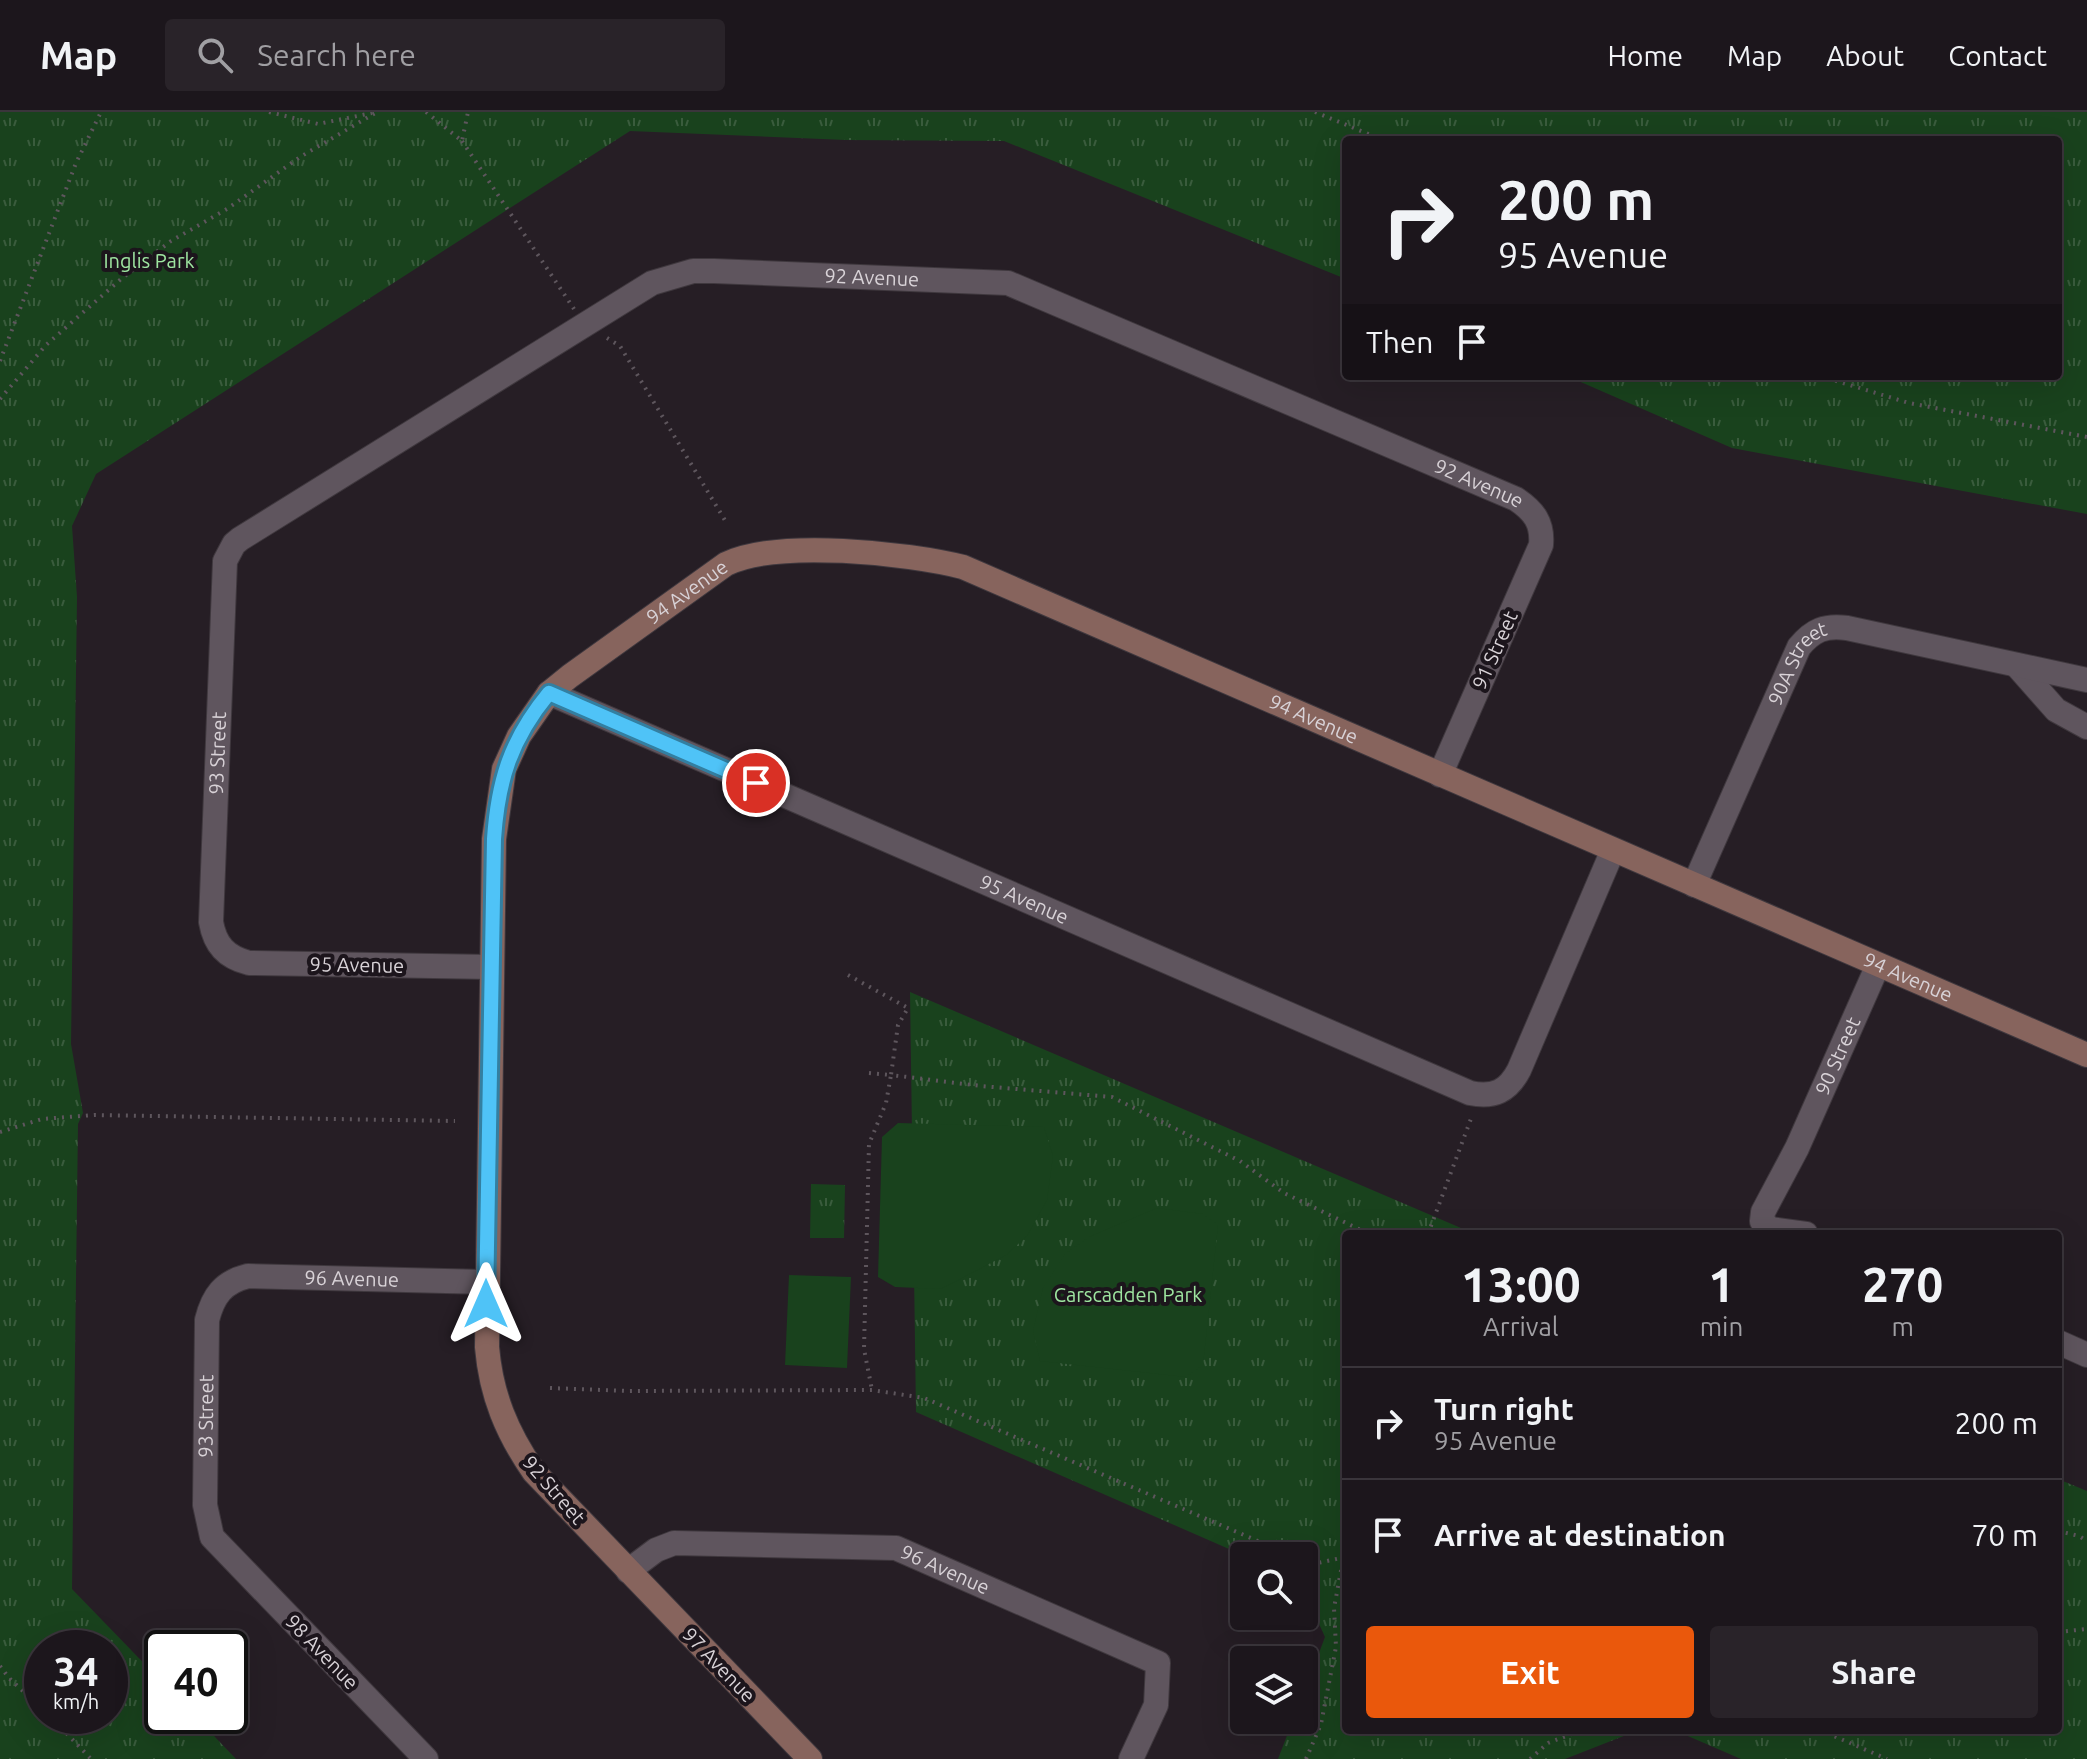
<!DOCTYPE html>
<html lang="en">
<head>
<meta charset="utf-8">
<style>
	body { margin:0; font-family:Ubuntu,sans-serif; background:#292329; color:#f1f3f6; height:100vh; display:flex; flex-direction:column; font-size:30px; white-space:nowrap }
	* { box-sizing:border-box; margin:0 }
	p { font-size:26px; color:#a09fa3 }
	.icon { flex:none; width:44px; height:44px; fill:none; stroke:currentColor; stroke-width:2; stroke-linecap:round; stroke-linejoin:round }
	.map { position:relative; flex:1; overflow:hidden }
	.drawer { position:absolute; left:1342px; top:1118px; width:720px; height:504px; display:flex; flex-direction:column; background:#1c161c; border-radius:8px; box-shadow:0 8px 32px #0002,0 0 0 2px #3a353b }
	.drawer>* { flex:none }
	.banner { position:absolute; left:1342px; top:24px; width:720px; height:244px; border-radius:8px; box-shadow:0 8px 32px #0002,0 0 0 2px #3a353b; background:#1c161c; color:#f1f3f6; overflow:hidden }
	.controls { position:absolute; left:1230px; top:1430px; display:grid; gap:16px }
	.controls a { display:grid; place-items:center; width:88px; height:88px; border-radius:8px; background:#1c161c; box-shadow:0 8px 32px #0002,0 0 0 2px #3a353b; font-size:40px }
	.speed { position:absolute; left:24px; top:1518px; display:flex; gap:16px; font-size:40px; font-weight:700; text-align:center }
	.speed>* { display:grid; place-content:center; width:104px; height:104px; border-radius:50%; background:#1c161c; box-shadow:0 8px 32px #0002,0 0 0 2px #3a353b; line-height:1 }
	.speed small { font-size:20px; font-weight:400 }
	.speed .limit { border:4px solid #111; border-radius:12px; background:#fff; color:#111 }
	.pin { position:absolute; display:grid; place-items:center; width:68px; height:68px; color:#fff; margin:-34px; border:4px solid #fff; border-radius:50%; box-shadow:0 2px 8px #0007 }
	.me { position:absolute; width:88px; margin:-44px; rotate:0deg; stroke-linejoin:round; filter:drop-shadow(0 0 6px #0008) }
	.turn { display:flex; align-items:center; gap:28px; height:168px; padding:0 24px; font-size:36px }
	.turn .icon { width:104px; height:104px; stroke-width:2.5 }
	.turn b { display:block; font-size:56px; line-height:68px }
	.then { display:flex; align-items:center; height:76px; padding:0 24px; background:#0003; gap:16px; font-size:30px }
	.eta { display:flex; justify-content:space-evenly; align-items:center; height:136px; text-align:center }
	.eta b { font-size:48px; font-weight:700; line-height:56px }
	.action { display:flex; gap:16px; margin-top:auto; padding:16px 24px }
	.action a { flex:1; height:92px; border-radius:8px; background:#ea580c; color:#fff; font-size:32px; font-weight:700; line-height:92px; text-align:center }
	.action a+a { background:#292329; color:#f1f3f6 }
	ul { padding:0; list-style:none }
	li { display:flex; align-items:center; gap:24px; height:112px; padding:0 24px; border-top:2px solid #3a353b }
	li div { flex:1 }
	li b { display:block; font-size:30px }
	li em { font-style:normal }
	header { display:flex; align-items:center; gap:48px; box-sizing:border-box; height:112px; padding:0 40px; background:#1c161c; border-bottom:2px solid #3a353b }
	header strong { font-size:38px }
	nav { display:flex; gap:44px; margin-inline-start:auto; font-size:28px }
	.search { width:560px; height:72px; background:#292329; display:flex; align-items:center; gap:20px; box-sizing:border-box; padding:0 28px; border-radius:8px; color:#a09fa3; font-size:30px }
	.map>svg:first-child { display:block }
	.park { fill:url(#park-tufts); fill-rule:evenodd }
	.garden { fill:#19421d }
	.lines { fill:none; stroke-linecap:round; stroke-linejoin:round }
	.street-casing { stroke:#3f383e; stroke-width:26 }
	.secondary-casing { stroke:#3f383e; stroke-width:26 }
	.path { stroke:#5e565d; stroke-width:4; stroke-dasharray:2 6; stroke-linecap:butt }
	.street { stroke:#5f555e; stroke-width:24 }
	.secondary { stroke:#87645d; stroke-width:24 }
	.route-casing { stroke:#337fa1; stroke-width:20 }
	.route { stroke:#4fc3f7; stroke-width:14 }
	.labels { text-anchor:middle; stroke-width:8; stroke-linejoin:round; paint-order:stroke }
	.park-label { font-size:20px; fill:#9ee5a0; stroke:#1c151c }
	.street-label { font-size:20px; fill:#d8d2d7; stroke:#1c151c }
</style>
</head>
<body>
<header>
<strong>Map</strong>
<div class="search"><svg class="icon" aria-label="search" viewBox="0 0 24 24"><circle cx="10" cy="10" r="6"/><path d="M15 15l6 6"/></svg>Search here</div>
<nav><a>Home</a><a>Map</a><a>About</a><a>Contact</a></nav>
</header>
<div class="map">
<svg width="2087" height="1647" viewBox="0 0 2087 1647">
	<defs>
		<pattern id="park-tufts" width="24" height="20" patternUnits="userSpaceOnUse" patternTransform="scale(2)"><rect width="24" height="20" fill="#19421d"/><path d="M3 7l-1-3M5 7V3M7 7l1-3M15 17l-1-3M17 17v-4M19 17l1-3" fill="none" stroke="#3a5c3d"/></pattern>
	</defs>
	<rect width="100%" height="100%" fill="#261e25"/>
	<g class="park">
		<path d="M0,0H2087V402L1732,336L1567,264H2058V28H1346V167L1004,29L846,28L630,19L96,362L72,414L77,485L71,932L83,1001L78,1012L72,1477L162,1570V1604H195L236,1647H0ZM42,1536H110V1604H42Z"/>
		<path d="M910,880L1475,1122H1346V1618H1639L1565,1647H1278L1293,1608H1304V1581L1325,1525L1304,1479V1444H1245L916,1300Z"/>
		<path d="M811,1072L845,1073L844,1126H810Z"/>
		<path d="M2058,1367L2087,1379V1647H1741L1674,1618H2058Z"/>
	</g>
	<g class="garden">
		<path d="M898,1011L1044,1015L1053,1044L1047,1088L1027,1124L1006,1143L941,1177L895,1175L878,1165L882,1025Z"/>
		<path d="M1157,1096L1203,1102L1218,1113L1203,1253L1186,1265L1040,1249L1033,1219L1043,1176L1065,1142L1089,1125Z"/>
		<path d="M789,1163L851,1165L847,1256L785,1253Z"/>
	</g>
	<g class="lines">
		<defs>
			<g id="street">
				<path d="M2018,555L2056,598L2087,615"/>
				<path id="s1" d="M549,581L1470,981C1494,986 1508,979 1519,958L1613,738"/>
				<path id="s2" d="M1694,773L1799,535C1813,518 1825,513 1847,516L2087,568"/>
				<path id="s3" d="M492,855L249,851C226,845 215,833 211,810L225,449L234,432L240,427L652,171L693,159H714L1008,171L1516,387C1534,399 1543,411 1541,433L1440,663"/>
				<path id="s4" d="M1806,1122L1770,1117L1762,1109L1763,1100L1797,1036L1878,853"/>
				<path d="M2058,1230L2087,1243"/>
				<path id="s5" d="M628,1459L656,1438L674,1431L896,1436L1158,1551L1156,1593L1131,1647"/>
				<path id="s6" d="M426,1647L212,1425L205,1393L207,1208C213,1184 223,1170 248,1164L486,1170"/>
			</g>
			<g id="secondary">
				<path id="s7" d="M810,1647L534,1360C507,1321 491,1283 487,1235L494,727L504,657L519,624L549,581L570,564L726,452C777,427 908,441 963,455L2087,943"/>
			</g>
		</defs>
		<use href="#street" class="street-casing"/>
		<use href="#secondary" class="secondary-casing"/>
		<g class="path">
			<path d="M269,0L318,12L372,1"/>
			<path d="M426,0L462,29L468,0"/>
			<path d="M1315,0L1383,28"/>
			<path d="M462,29L574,197"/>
			<path d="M607,226L620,234L726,410"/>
			<path d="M0,249L76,51L101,0"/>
			<path d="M1820,264L1909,291L2087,325"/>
			<path d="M0,287L46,233L121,167L171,129L227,97L300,45L377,0"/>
			<path d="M848,863L908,896L898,913L891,963L981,974L1112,985L1240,1049L1284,1081L1369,1122"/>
			<path d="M869,961L891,963L886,991L869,1032L864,1237L872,1278"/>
			<path d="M0,1020L42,1007L94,1003L455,1009"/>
			<path d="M1428,1122L1472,1004"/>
			<path d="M550,1276L629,1279L872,1278L924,1286L1293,1444"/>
			<path d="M2058,1419L2079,1424L2087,1429"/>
			<path d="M1304,1449L1313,1452L1346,1445"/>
			<path d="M2058,1520L2087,1517"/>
			<path d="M0,1554L9,1566L42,1597"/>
			<path d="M50,1604L91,1647"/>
			<path d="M1820,1618L1887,1647"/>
			<path d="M1306,1647L1321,1612L1336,1535L1334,1496L1346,1432"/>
			<path d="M1530,1647L1548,1631L1582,1618"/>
		</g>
		<use href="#street" class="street"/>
		<use href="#secondary" class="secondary"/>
	</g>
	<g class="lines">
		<defs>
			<path id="route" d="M486,1192L494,727C498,668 511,627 549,581L756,671"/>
		</defs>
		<use href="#route" class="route-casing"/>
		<use href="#route" class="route"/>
	</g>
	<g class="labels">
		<g class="park-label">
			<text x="149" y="156">Inglis Park</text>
			<text x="1128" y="1190">Carscadden Park</text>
		</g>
		<g class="street-label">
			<text dy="7" stroke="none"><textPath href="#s3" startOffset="1398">92 Avenue</textPath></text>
			<text dy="7" stroke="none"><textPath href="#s3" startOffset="2046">92 Avenue</textPath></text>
			<text dy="7" stroke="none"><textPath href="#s7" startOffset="1372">94 Avenue</textPath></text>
			<text transform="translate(1495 538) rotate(-66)" y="7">91 Street</text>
			<text dy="7" stroke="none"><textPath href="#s2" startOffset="246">90A Street</textPath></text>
			<text dy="7" stroke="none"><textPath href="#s7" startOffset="2042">94 Avenue</textPath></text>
			<text dy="7" stroke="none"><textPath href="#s3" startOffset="472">93 Street</textPath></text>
			<text dy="7" stroke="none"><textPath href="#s1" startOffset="518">95 Avenue</textPath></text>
			<text transform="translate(357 853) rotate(1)" y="7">95 Avenue</text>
			<text dy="7" stroke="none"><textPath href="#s7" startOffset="2690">94 Avenue</textPath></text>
			<text dy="7" stroke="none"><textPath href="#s4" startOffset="230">90 Street</textPath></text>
			<text dy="7" stroke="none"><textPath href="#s6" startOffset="694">96 Avenue</textPath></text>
			<text dy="7" stroke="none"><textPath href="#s6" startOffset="430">93 Street</textPath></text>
			<text transform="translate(554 1378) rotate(49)" y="7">92 Street</text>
			<text dy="7" stroke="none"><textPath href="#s5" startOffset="330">96 Avenue</textPath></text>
			<text transform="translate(322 1540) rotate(46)" y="7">98 Avenue</text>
			<text transform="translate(719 1553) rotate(46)" y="7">97 Avenue</text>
		</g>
	</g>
</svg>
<div class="controls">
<a><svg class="icon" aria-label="search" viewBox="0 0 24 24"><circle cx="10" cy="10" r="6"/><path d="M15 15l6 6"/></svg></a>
<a><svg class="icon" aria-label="layers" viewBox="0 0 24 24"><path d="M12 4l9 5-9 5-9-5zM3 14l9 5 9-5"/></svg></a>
</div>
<div class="speed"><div>34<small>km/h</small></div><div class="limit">40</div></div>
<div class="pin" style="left:756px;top:671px;background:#d93025"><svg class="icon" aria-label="arrive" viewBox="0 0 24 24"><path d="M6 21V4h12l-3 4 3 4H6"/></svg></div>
<svg class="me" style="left:486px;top:1192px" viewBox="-20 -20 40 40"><path d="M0-17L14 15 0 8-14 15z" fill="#4fc3f7" stroke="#fff" stroke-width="4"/></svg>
<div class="banner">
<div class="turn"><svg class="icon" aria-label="right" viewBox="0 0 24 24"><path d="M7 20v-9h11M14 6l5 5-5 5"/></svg><div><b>200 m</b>95 Avenue</div></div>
<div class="then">Then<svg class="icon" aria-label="arrive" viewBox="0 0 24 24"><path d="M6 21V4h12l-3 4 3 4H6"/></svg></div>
</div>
<section class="drawer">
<div class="eta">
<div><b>13:00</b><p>Arrival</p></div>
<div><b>1</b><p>min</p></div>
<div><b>270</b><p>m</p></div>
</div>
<ul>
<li><svg class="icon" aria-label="right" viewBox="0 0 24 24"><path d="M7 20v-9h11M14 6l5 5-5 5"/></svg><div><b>Turn right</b><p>95 Avenue</p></div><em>200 m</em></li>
<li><svg class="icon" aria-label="arrive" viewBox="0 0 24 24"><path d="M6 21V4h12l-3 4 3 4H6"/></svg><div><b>Arrive at destination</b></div><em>70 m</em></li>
</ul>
<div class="action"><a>Exit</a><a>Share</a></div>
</section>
</div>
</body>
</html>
